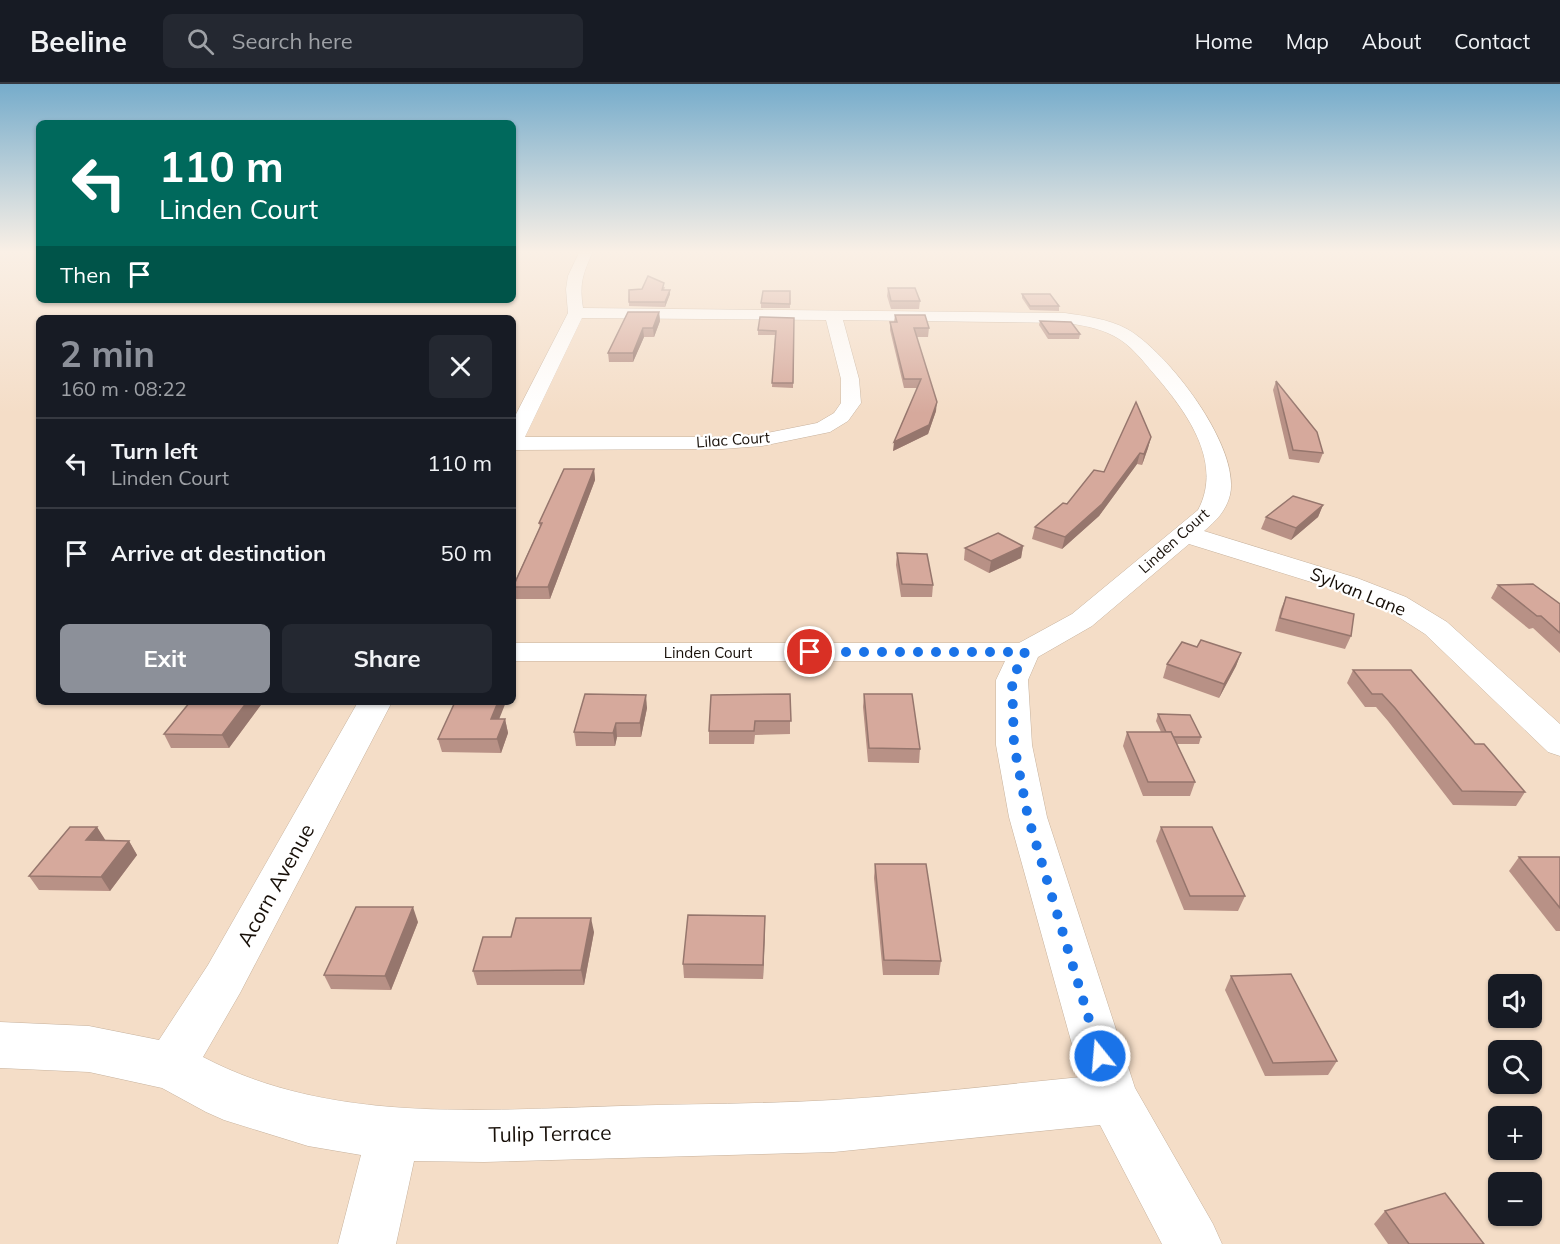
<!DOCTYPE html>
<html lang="en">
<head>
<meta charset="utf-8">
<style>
	body { margin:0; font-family:Mulish,sans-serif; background:#242831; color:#f1f3f6; height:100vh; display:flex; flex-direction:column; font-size:22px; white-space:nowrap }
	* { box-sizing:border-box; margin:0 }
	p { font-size:20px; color:#9ea1a6 }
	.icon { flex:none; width:33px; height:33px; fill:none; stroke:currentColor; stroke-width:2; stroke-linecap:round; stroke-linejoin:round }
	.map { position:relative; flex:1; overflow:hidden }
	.drawer { position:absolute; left:36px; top:231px; width:480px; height:390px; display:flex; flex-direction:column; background:#171b24; border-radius:9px; box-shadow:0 2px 4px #0004 }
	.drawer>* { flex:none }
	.hud { position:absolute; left:36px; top:36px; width:480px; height:183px; border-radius:9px; box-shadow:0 2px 4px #0004; background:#00695c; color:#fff; overflow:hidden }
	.controls { position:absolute; left:1488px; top:890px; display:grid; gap:12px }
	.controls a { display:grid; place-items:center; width:54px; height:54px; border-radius:9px; background:#171b24; box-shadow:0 2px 4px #0004; font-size:30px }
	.pin { position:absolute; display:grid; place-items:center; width:51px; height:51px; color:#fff; margin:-26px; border:3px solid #fff; border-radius:50%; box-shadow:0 2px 6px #0007 }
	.me { position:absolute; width:66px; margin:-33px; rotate:343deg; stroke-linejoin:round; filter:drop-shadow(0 0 4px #0008) }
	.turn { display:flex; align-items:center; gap:21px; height:126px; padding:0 24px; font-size:27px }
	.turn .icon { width:78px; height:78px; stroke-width:2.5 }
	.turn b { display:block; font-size:42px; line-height:51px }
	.then { display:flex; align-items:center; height:57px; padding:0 24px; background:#0003; gap:12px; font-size:22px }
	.round { display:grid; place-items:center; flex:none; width:63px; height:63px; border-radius:9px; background:#242831 }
	.summary { display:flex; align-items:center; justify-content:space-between; height:102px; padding:0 24px }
	h1 { font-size:36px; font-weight:700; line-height:45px; color:#8c9099 }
	.button { display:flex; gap:12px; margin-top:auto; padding:12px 24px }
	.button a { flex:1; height:69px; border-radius:9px; background:#8c9099; color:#fff; font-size:24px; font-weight:700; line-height:69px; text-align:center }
	.button a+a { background:#242831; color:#f1f3f6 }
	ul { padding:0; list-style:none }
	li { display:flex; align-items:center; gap:18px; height:90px; padding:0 24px; border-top:2px solid #363941 }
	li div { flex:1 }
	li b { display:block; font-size:22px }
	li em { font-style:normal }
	header { display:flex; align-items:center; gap:36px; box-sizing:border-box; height:84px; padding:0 30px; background:#171b24; border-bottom:2px solid #363941 }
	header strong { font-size:28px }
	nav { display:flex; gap:33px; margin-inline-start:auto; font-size:21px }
	.search { width:420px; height:54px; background:#242831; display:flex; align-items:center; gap:15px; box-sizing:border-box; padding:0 21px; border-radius:9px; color:#9ea1a6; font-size:22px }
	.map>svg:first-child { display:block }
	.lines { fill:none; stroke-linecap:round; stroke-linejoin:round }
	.street-casing { stroke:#c7b29d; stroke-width:1 }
	.street { fill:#fff; fill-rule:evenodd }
	.wall { fill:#b89186 }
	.shaded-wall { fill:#96766d }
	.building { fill:#d6a99c; stroke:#96766d; stroke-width:1.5 }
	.route { stroke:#1a73e8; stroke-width:10; stroke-dasharray:0 18 }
	.labels { text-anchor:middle; stroke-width:4.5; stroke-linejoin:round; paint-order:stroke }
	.far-street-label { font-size:15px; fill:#181009; stroke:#fff }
	.street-label { font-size:18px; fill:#181009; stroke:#fff }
	.near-street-label { font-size:21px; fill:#181009; stroke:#fff }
</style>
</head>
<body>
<header>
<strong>Beeline</strong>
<div class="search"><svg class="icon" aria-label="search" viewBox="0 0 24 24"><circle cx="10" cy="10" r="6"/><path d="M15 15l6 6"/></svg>Search here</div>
<nav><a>Home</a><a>Map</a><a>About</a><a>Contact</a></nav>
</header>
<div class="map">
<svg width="1560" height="1160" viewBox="0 0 1560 1160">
	<rect width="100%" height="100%" fill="#f4ddc7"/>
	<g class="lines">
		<defs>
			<path id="street" d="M580,167H593C583,190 579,199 583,224L1065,229C1085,232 1109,235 1127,245C1167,267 1241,363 1230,411C1226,427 1216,437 1204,447L1357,494L1406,513L1447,538L1560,640V672L1548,668L1425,550L1386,525L1337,506L1189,460L1092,542L1038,573L1028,596L1032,661L1047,733L1135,1004L1213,1140L1222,1160H1162L1100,1041L834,1068L484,1078L414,1077L396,1160H338L361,1071L308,1062L224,1036L206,1028L162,1004L89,988L0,984V938L89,942L159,956L208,881L358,618H392L240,909L203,973C330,1040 482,1026 621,1022C692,1020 763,1020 833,1016C916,1011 999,1001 1081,993L1009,733L996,661V596L1005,577H513V559H1019L1072,530L1198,426C1224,377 1185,326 1154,290C1143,277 1130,260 1114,252C1099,244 1082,241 1065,239L843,236L859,295L861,319L848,337L830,348L762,362L722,365L513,366V336L568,229L566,205L568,192ZM582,234L826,236L841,295V319L834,329L817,339L762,350L722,353H525Z"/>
		</defs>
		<use href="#street" class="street-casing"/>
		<use href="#street" class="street"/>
	</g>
	<g class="wall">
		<path d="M665,203L664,206H670V210L665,223L629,222V206Z"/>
		<path d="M888,204L920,217L919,225H891L887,212Z"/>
		<path d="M790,207V224H761V219Z"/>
		<path d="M1022,210L1059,222V227L1030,226L1022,214Z"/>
		<path d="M659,228L660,237L654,253H644L633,278H609L608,269Z"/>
		<path d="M895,231L929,244L928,253H917L936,327L928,350L893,367L917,304H904L890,246V238H894Z"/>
		<path d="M794,234L793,304L772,303L775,251H758V246Z"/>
		<path d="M1040,237L1080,250L1079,255H1048L1039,241Z"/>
		<path d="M1276,297L1323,369L1319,379L1289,375L1273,306Z"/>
		<path d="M1151,353L1148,364L1142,381L1137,380L1099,432L1062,465L1032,455L1035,443L1067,420L1104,388Z"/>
		<path d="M594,385L595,396L550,515H515L513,501L540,443L539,439Z"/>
		<path d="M1323,421L1318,433L1291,456L1261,445L1266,433Z"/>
		<path d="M1023,462L1021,474L989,489L964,476L965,464Z"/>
		<path d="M897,469L933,501L932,513H901L896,481Z"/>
		<path d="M1498,501L1560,520V569L1533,544L1529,545L1491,514Z"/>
		<path d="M1286,513L1351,552L1345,565L1275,547L1281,525Z"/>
		<path d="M1197,563L1241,569L1236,582L1219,614L1163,594L1167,580Z"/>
		<path d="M1353,586L1475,660L1525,708L1516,722L1453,721L1388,637L1376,623H1365L1347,599Z"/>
		<path d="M790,610V650L755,651L754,660H709V647Z"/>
		<path d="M864,610L920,665L919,679L868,678L863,623Z"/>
		<path d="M263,618L229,664H171L164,650Z"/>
		<path d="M647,624L641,653H617L615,662H576L574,648Z"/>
		<path d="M1158,630L1201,653L1199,660H1176L1195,698L1190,712H1143L1123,662L1127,648H1161L1156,637Z"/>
		<path d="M499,635H505L508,649L501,669L442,668L438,655Z"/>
		<path d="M97,743L105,757H129L137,771L110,807L39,806L29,792Z"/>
		<path d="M1161,743L1245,812L1238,827L1184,826L1156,757Z"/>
		<path d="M1519,773H1560V847H1556L1509,787Z"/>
		<path d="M875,780L941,877L939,891H883L874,794Z"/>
		<path d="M765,832L763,895L684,894L683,880Z"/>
		<path d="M418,838L391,906L331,905L324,891Z"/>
		<path d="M594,848L584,901H477L473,887L511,853Z"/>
		<path d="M1231,892L1337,977L1328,991L1265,992L1225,906Z"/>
		<path d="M1385,1127L1484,1160H1388L1374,1140Z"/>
	</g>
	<g class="shaded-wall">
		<path d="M670,206V210L665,223V218Z"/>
		<path d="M659,228L660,237L654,253L653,244Z"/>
		<path d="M643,244L644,253L633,278V269Z"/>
		<path d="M937,318L936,327L928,350L893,367L894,358Z"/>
		<path d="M1151,353L1148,364L1142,381L1144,370Z"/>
		<path d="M1140,369L1137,380L1099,432L1062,465L1065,453Z"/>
		<path d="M594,385L595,396L550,515L548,503Z"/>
		<path d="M1323,421L1318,433L1291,456L1296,444Z"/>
		<path d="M1023,462L1021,474L989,489L991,477Z"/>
		<path d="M1241,569L1236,582L1219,614L1224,600Z"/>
		<path d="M646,611L647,624L641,653L640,639Z"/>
		<path d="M247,618H263L229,664L222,651Z"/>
		<path d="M498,618H506L494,648L491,635Z"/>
		<path d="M505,635L508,649L501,669L497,655Z"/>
		<path d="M616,639L617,653L615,662L613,649Z"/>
		<path d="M97,743L106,757L86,756Z"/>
		<path d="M129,757L137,771L110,807L101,793Z"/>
		<path d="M413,823L418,838L391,906L385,892Z"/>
		<path d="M765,832V847L763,895V881Z"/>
		<path d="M591,834L594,848L584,901L581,886Z"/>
	</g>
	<g class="building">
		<path d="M648,192L664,199L662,206H670L665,218H629V206L642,205Z"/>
		<path d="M888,204H915L920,217H891Z"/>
		<path d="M763,207H790V220L761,219Z"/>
		<path d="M1022,210H1050L1059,222H1030Z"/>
		<path d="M628,228H659L653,244H643L633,269H608Z"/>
		<path d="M895,231H925L929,244H914L937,318L929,341L894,358L921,295H904L890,238H897Z"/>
		<path d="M760,233L794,234L793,299H772L776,247L758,246Z"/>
		<path d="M1040,237L1071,238L1080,250H1049Z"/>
		<path d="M1276,297L1317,348L1323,369L1293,366Z"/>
		<path d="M1136,318L1151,353L1144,370L1140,369L1102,420L1065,453L1035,443L1063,419L1067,420L1094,386L1104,388Z"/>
		<path d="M564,385H594L548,503H513L542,439H539Z"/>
		<path d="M1293,412L1323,421L1296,444L1266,433Z"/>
		<path d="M998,449L1023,462L991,477L965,464Z"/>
		<path d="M897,469L927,470L933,501L902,500Z"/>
		<path d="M1533,500L1560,520V549L1541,532H1537L1498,501Z"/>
		<path d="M1286,513L1354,530L1351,552L1280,534Z"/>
		<path d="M1201,556L1241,569L1224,600L1167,580L1182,558L1197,563Z"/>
		<path d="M1353,586H1411L1475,660H1484L1525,708L1462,707L1395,624L1382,610H1372Z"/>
		<path d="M585,610L646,611L640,639H616L613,649L574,648Z"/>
		<path d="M790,610L791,637H755L754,647H709L711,611Z"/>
		<path d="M864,610H912L920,665L869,664Z"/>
		<path d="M190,618H247L222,651L164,650Z"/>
		<path d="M455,618H498L491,635H505L497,655H438Z"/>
		<path d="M1158,630L1190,631L1201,653H1173L1171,648H1166Z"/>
		<path d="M1127,648H1171L1195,698H1148Z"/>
		<path d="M70,743H97L86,756L129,757L101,793L29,792Z"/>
		<path d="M1161,743H1212L1245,812H1190Z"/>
		<path d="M1519,773H1560V824Z"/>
		<path d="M875,780H926L941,877L884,876Z"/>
		<path d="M356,823H413L385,892L324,891Z"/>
		<path d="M688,831L765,832L763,881L683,880Z"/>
		<path d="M516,834H591L581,886L473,887L483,853H511Z"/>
		<path d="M1291,890L1337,977L1273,979L1231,892Z"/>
		<path d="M1445,1109L1484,1160H1409L1385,1127Z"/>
	</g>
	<linearGradient id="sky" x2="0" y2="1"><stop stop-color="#76accb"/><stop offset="0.51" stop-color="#faf0e6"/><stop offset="1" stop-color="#faf0e6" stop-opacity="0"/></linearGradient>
	<rect width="1560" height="329" fill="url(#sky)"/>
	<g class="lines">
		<path class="route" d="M810,568H1025L1012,596L1014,661L1028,733L1100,972"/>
	</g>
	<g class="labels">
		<g class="far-street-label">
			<text transform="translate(733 356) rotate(-4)" y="5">Lilac Court</text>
			<text transform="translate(1174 457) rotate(-42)" y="5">Linden Court</text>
			<text x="708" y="574">Linden Court</text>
		</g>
		<g class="street-label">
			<text transform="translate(1358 508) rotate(22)" y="6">Sylvan Lane</text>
		</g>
		<g class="near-street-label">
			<text transform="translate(276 801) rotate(-61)" y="7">Acorn Avenue</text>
			<text transform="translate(550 1050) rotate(-1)" y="7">Tulip Terrace</text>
		</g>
	</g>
</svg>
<div class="controls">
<a><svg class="icon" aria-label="sound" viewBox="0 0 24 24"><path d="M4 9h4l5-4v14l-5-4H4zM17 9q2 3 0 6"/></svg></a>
<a><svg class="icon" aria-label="search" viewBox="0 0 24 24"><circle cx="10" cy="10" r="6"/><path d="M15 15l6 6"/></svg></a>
<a>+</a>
<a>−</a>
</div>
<div class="pin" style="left:810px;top:568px;background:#d93025"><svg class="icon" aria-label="arrive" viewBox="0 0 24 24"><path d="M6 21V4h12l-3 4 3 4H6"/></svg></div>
<svg class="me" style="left:1100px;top:972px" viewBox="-20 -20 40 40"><circle r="17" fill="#1a73e8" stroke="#fff" stroke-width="3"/><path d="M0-11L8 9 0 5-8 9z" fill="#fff"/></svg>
<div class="hud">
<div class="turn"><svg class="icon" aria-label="left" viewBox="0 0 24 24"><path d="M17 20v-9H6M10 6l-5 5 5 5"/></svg><div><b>110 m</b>Linden Court</div></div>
<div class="then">Then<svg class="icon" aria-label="arrive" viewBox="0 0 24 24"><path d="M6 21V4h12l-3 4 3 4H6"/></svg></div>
</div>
<section class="drawer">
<div class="summary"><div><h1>2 min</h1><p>160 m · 08:22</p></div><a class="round"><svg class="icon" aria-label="close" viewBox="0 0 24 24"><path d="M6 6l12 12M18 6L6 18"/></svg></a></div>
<ul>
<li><svg class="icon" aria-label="left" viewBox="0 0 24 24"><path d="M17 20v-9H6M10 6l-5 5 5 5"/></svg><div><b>Turn left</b><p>Linden Court</p></div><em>110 m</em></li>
<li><svg class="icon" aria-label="arrive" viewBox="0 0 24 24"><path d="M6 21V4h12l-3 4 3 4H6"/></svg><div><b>Arrive at destination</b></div><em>50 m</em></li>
</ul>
<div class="button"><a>Exit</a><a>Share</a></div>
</section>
</div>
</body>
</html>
